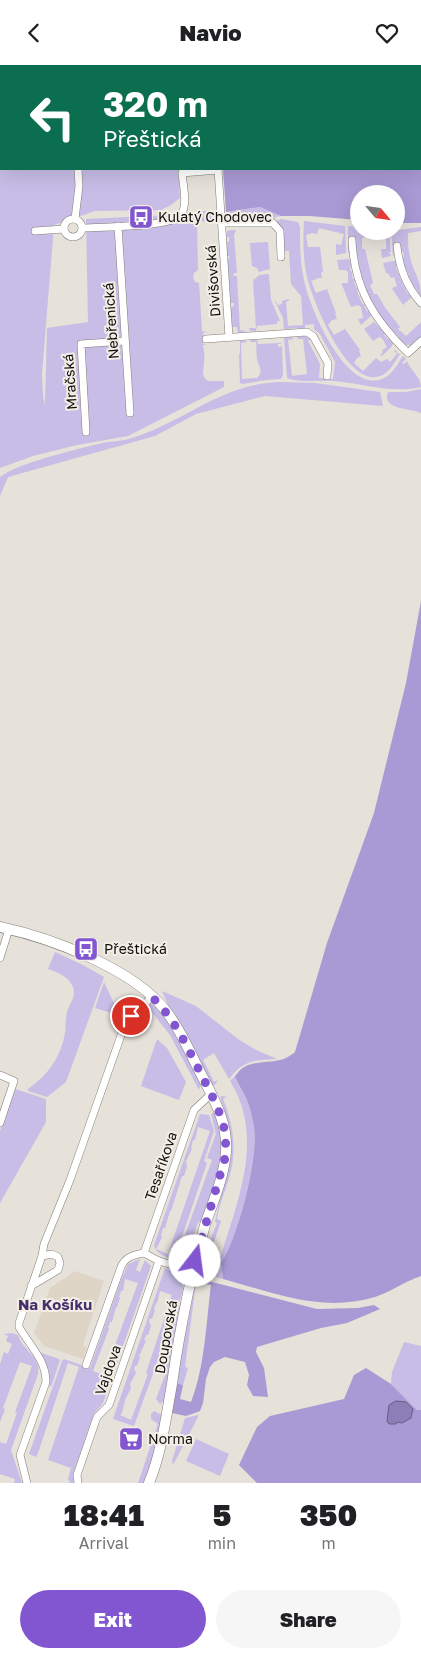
<!DOCTYPE html>
<html lang="en">
<head>
<meta charset="utf-8">
<style>
	body { margin:0; font-family:"Golos Text",sans-serif; background:#f6f6f6; color:#202124; height:100vh; display:flex; flex-direction:column; font-size:19px; white-space:nowrap }
	* { box-sizing:border-box; margin:0 }
	p { font-size:16px; color:#757577 }
	.icon { flex:none; width:28px; height:28px; fill:none; stroke:currentColor; stroke-width:2; stroke-linecap:round; stroke-linejoin:round }
	.map { position:relative; height:1418px; overflow:hidden }
	.drawer { display:flex; flex-direction:column; background:#fff; flex:1 }
	.drawer>* { flex:none }
	.hud { position:absolute; left:0px; top:0px; width:421px; height:105px; box-shadow:0 5px 20px #0002; background:#0b6e4f; color:#fff; overflow:hidden }
	.needle { width:32px; rotate:119deg }
	.tools { position:absolute; left:350px; top:120px; display:grid; gap:10px }
	.tools a { display:grid; place-items:center; width:55px; height:55px; border-radius:50%; background:#fff; box-shadow:0 5px 20px #0002; font-size:25px }
	.pin { position:absolute; display:grid; place-items:center; width:42px; height:42px; color:#fff; margin:-21px; border:2px solid #fff; border-radius:50%; box-shadow:0 1px 5px #0007 }
	.me { position:absolute; width:55px; margin:-28px; rotate:15deg; stroke-linejoin:round; filter:drop-shadow(0 0 4px #0008) }
	.turn { display:flex; align-items:center; gap:18px; height:105px; padding:0 20px; font-size:22px }
	.turn .icon { width:65px; height:65px; stroke-width:2.5 }
	.turn b { display:block; font-size:35px; line-height:42px }
	.eta { display:flex; justify-content:space-evenly; align-items:center; height:85px; text-align:center }
	.eta b { font-size:30px; font-weight:800; line-height:35px }
	.cta { display:flex; gap:10px; margin-top:auto; padding:10px 20px }
	.cta a { flex:1; height:58px; border-radius:30px; background:#8156d0; color:#fff; font-size:20px; font-weight:800; line-height:58px; text-align:center }
	.cta a+a { background:#f6f6f6; color:#202124 }
	header { display:flex; justify-content:space-between; align-items:center; height:65px; padding:0 20px; background:#fff; font-size:22px; font-weight:800 }
	.map>svg:first-child { display:block }
	.built { fill:#dfd5c7 }
	.green { fill:#c7bde7; fill-rule:evenodd }
	.forest { fill:#a999d4 }
	.water { fill:#8d7eb7; stroke:#685d84 }
	.lines { fill:none; stroke-linecap:round; stroke-linejoin:round }
	.street-casing { stroke:#817d76; stroke-width:8 }
	.secondary-casing { stroke:#817d76; stroke-width:11 }
	.street { stroke:#fff; stroke-width:7 }
	.secondary { stroke:#fff; stroke-width:10 }
	.route { stroke:#8156d0; stroke-width:9; stroke-dasharray:0 16.2 }
	.labels { text-anchor:middle; stroke-width:4; stroke-linejoin:round; paint-order:stroke }
	.poi-label { font-size:14px; fill:#110f0d; stroke:#f3eee6; text-anchor:start }
	.street-label { font-size:14px; fill:#110f0d; stroke:#f3eee6 }
	.neighbourhood-label { font-size:15px; font-weight:bold; fill:#44316c; stroke:#f3eee6 }
</style>
</head>
<body>
<header><svg class="icon" aria-label="back" viewBox="0 0 24 24"><path d="M15 5l-7 7 7 7"/></svg>Navio<svg class="icon" aria-label="heart" viewBox="0 0 24 24"><path d="M12 20l-8-8c-3-5 5-10 8-4 3-6 11-1 8 4z"/></svg></header>
<div class="map">
<svg width="421" height="1418" viewBox="0 0 421 1418">
	<rect width="100%" height="100%" fill="#e6e1d9"/>
	<path class="built" d="M75,1206L104,1216L83,1280L87,1282L83,1294L44,1281L34,1268L50,1223Z"/>
	<g class="green">
		<path d="M0,15H1V104H178L180,133L171,140L161,145L95,146L54,160L42,309L43,331L45,340L47,263L88,257L86,154L194,149L204,146L216,147V155L197,157L198,205L194,208L193,212L195,217L199,218L202,266L207,267L203,268V279L208,280H203C204,286 205,292 204,297C204,305 200,310 208,316H224V322L128,371L77,380L33,391L0,403Z"/>
		<path d="M260,142L281,151L276,152L272,156L259,154L230,155L226,151V147Z"/>
		<path d="M281,154L298,157L300,162C300,179 300,197 304,215C309,242 348,335 386,312C394,307 398,298 403,291L406,294L402,298L404,299L407,296C410,305 421,312 421,322C391,329 362,318 333,316C318,315 300,318 287,313L284,273L292,272L294,274L288,275L292,311L307,309L303,274H297L298,272L305,271L311,274L308,276L320,299L319,313L333,314L335,297L320,269L314,264V259L305,260V263H303L284,264L283,253L274,234L278,240L282,239V236L288,234L290,235L286,237L288,261L303,260L301,231L291,219L289,186H284L281,162L275,157Z"/>
		<path d="M304,156L345,161L346,188L336,190V179L341,180L344,169L319,163L317,169L312,168L306,170L308,182H320L323,207H321L322,213H317V214L311,216L316,228L327,224L336,248L335,249L337,254L332,255L328,260L334,270L345,264L360,285L359,286L361,291L357,293L354,298L363,306L376,293L381,297L387,294L390,297L397,289L394,286L396,285L397,288L400,289C395,296 390,308 380,311C347,323 313,236 307,212C303,194 303,176 304,156Z"/>
		<path d="M348,161L359,162V166H389L391,187H389L391,191L382,193L381,184H386V174H383V168L364,169V173H362V184H365L373,218L370,220L374,229H377L386,244L400,262L398,264L406,271L421,257V272L410,280H404L397,274L399,272L395,268L393,270L388,260L386,261L381,252L379,253L376,243L374,244L371,234H369L367,230L368,229L363,220L364,219L363,214H361L359,210L361,209L360,204H358V193H356L355,189L357,188V183L348,188Z"/>
		<path d="M421,162V166L408,168C408,178 408,186 411,196C415,209 421,217 421,231L416,228L418,227L415,222L413,223L410,214H408L407,211L409,210L406,205H404V196H402L401,193L404,192L403,186L393,191L391,166Z"/>
		<path d="M231,165H236L234,170L237,208H234L233,211H237L240,265L247,266L238,268L237,262H231V242L234,241V238H231L227,194L230,193L229,191H227L226,177H229V172H226L227,166Z"/>
		<path d="M268,177L270,204L259,207L257,203L252,201L250,178Z"/>
		<path d="M349,194L352,200L350,201L351,207L353,206L352,209L353,214H355L356,216L354,217L356,222L358,224L357,225L359,232L361,231L360,234L363,239L366,240L364,241L367,246L369,245L371,251L361,260L358,254L363,253L361,242L358,240L351,242L342,220V218H348V207L346,205H339L337,195Z"/>
		<path d="M394,196L397,197L398,201L396,202L398,208L400,209L399,210L401,215L403,216L402,217L404,222L407,223L405,224L408,229L410,228L412,232L403,240L393,225L392,223L397,221L394,212L391,213L388,208H386L383,198Z"/>
		<path d="M268,209L269,210L271,235L280,256H277V259L257,261L256,266H250L249,263H256L253,215L256,213L259,210Z"/>
		<path d="M374,257L385,268L384,270L388,274L389,273L393,278L392,281L382,291L380,290L383,287L382,285L387,282L382,273L379,272L373,276L364,264Z"/>
		<path d="M251,275H257L258,279L281,278V279H278V282L282,281L283,310L281,314L266,315L242,319L240,318L239,290L240,287V276H245L247,277L241,278L242,314L257,313C264,306 259,302 257,294C256,289 257,283 256,277H250Z"/>
		<path d="M278,317L315,318L380,327L383,341L265,331L196,349L155,371L8,412L0,431V412C18,398 74,385 98,379C109,376 121,377 132,373C185,357 219,320 278,317Z"/>
		<path d="M421,324V348C411,343 381,345 388,327H406Z"/>
		<path d="M55,887L83,900L104,912L66,1017L47,1032L28,1026V1024C48,1010 61,992 65,968C66,963 65,958 66,954C66,946 71,938 73,933C78,916 60,908 48,904Z"/>
		<path d="M104,917L119,949L118,950L95,943Z"/>
		<path d="M162,926L196,941L238,974L256,985L277,994C255,995 243,995 229,1014L214,988L203,995L214,1017L218,1015L215,1020L211,1021L169,942Z"/>
		<path d="M151,939C166,942 193,1003 201,1018L199,1025L170,970L147,941Z"/>
		<path d="M157,974L167,983L186,1017L179,1035L141,1021Z"/>
		<path d="M237,1009C235,1012 235,1012 236,1016C238,1021 242,1025 244,1029C249,1039 252,1051 254,1062C259,1092 238,1174 221,1198L223,1214L205,1209L199,1204L217,1158L215,1157L219,1138L230,1099L232,1081L228,1055L220,1032L222,1031L227,1032L223,1034C233,1059 237,1083 230,1110C226,1125 219,1139 217,1154L221,1156L214,1177L211,1179L208,1188L221,1191C238,1134 265,1072 230,1016Z"/>
		<path d="M15,1024L46,1034V1057L0,1138V1066Z"/>
		<path d="M216,1047C228,1088 217,1113 203,1151L200,1157H198L189,1185H191C190,1195 187,1199 176,1195L212,1095L207,1093L216,1069L211,1049Z"/>
		<path d="M200,1049L209,1050L214,1066L204,1096L207,1098L174,1195C166,1191 156,1190 154,1180ZM198,1062L210,1066L168,1189L156,1184L162,1172L161,1171L163,1163H165L170,1146H171L182,1111H184L187,1102L186,1096L192,1084L191,1083L193,1075H195Z"/>
		<path d="M140,1194L136,1205L140,1207L145,1195L151,1201L103,1338L93,1350H94L73,1409L74,1418H70L68,1414L71,1403L48,1395L79,1302L68,1298L38,1388L36,1392L29,1389L62,1296L64,1294L90,1303L121,1215L128,1199ZM125,1214L138,1218L104,1310L93,1306L109,1264L108,1263L110,1257H112L116,1242H117L120,1233L119,1232L121,1226H123Z"/>
		<path d="M165,1203L180,1208L184,1211L182,1229L134,1361L113,1354ZM160,1226L172,1230L146,1308L148,1309L131,1355L120,1350L122,1348L125,1335L131,1323L130,1319L136,1308L134,1303L136,1300L137,1301L140,1292L139,1291L146,1276L144,1275L146,1270H148L151,1261L149,1256L150,1253L152,1254L155,1245L154,1244L156,1238H157Z"/>
		<path d="M196,1215H199V1218H196L185,1302L188,1303L183,1320L176,1318Z"/>
		<path d="M182,1233L164,1336L160,1339L156,1334L167,1305L162,1303L155,1309Z"/>
		<path d="M12,1268L18,1270C21,1284 42,1292 38,1309L11,1385L22,1418H14L15,1414L0,1409V1377L6,1379C10,1368 13,1358 17,1348L15,1347L32,1301L20,1297L3,1343L5,1344L0,1357V1299L4,1287L8,1289L12,1279L6,1276L8,1271L4,1269Z"/>
		<path d="M404,1277L421,1281V1345H417L391,1319L392,1307Z"/>
		<path d="M39,1287L59,1294L60,1295L51,1322L48,1318L49,1306Z"/>
		<path d="M154,1346L162,1350C158,1373 154,1397 144,1418H138L158,1359L151,1354V1349Z"/>
		<path d="M199,1350L173,1400L172,1396L185,1353Z"/>
		<path d="M196,1374L229,1389L220,1411L186,1396Z"/>
	</g>
	<g class="forest">
		<path d="M421,67V158H396V129H359V155L310,151H281L260,142L226,147L223,104H420Z"/>
		<path d="M421,536V1211C405,1216 391,1227 375,1232C320,1248 276,1228 223,1214L221,1198C238,1173 259,1092 254,1062C252,1051 249,1038 244,1029C241,1023 237,1018 235,1012C245,994 264,999 280,995C286,994 291,990 295,987L327,878L374,748L406,618Z"/>
		<path d="M208,1216L317,1244L358,1243L374,1240L380,1244L347,1258L321,1263L257,1282L256,1287L264,1303L268,1332L253,1331L247,1320L249,1310L245,1297L225,1292L214,1297L210,1302L206,1314L203,1338L200,1346L186,1351L172,1348L176,1318L183,1320L180,1334L191,1337C205,1301 206,1259 211,1220L206,1219Z"/>
		<path d="M366,1303L391,1319L417,1345H421V1418H257L239,1400L257,1362L270,1351L344,1334L354,1310Z"/>
	</g>
	<path class="water" d="M396,1336L406,1337L413,1344L411,1353L402,1358L397,1357L396,1359H389L387,1356L389,1340Z"/>
	<g class="lines">
		<defs>
			<g id="street">
				<path d="M71,0V1"/>
				<path d="M211,0V1"/>
				<path d="M328,1L329,0"/>
				<path d="M420,18L421,17"/>
				<path d="M218,104L229,272"/>
				<circle cx="73" cy="163" r="9"/>
				<path d="M75,154L79,121L78,104"/>
				<path d="M222,158H273L280,166L281,192"/>
				<path d="M118,161L130,348"/>
				<path d="M83,163C99,162 173,162 181,150C188,140 183,119 182,108L218,105"/>
				<path d="M35,166L64,164"/>
				<path d="M352,175C354,223 374,255 408,288L421,276"/>
				<path d="M397,181C399,203 406,221 421,238"/>
				<path d="M206,274L307,267L313,271L328,298L327,311"/>
				<path d="M86,367L81,279L125,276"/>
				<path d="M0,893L9,864"/>
				<path d="M0,1010L14,1016L0,1058"/>
				<path d="M144,1188L194,1045L211,1029"/>
				<path d="M42,1191L44,1179L70,1115L124,962L131,951L152,932"/>
				<path d="M86,1300L121,1202C125,1192 133,1190 144,1188L159,1196L193,1206"/>
				<path d="M27,1418L20,1390L46,1317C46,1295 30,1281 19,1262V1258L42,1191L52,1189L58,1192L60,1198L58,1205L31,1221"/>
				<path d="M78,1418L77,1410L97,1352L109,1340L159,1196"/>
			</g>
			<path id="secondary" d="M0,862C51,873 134,904 166,946C181,965 190,988 201,1009C214,1034 228,1058 226,1087C224,1112 213,1137 205,1160C198,1184 192,1209 187,1233C181,1262 176,1290 172,1319C166,1352 162,1386 149,1418"/>
		</defs>
		<use href="#street" class="street-casing"/>
		<use href="#secondary" class="secondary-casing"/>
		<use href="#street" class="street"/>
		<use href="#secondary" class="secondary"/>
	</g>
	<g class="lines">
		<path class="route" d="M131,951L152,932C175,954 187,982 201,1009C209,1025 218,1041 223,1059C226,1070 226,1081 225,1093L195,1196"/>
	</g>
	<defs>
		<symbol id="bus-square" viewBox="-11 -11 22 22"><rect x="-9" y="-9" width="18" height="18" rx="4" fill="#8156d0" stroke="#f3eee6"/><path d="M-5-6H5V4H4V6H2V4H-2V6H-4V4H-5ZM-3.5-4V0h7V-4ZM-3.5 1.2v1.5H-2V1.2ZM2 1.2v1.5H3.5V1.2Z" fill="#fff"/></symbol>
		<symbol id="supermarket-square" viewBox="-11 -11 22 22"><rect x="-9" y="-9" width="18" height="18" rx="4" fill="#8156d0" stroke="#f3eee6"/><path d="M-6-5.5h2.5l.6 2H6L4.5 2H-2.5L-4.4-4H-6ZM-1.5 3.2a1.3 1.3 0 1 0 .1 0ZM3 3.2a1.3 1.3 0 1 0 .1 0Z" fill="#fff"/></symbol>
	</defs>
	<g fill-rule="evenodd">
		<use href="#bus-square" x="127" y="138" width="28" height="28"/>
		<use href="#bus-square" x="72" y="870" width="28" height="28"/>
		<use href="#supermarket-square" x="117" y="1360" width="28" height="28"/>
	</g>
	<g class="labels">
		<g class="poi-label">
			<text x="158" y="157">Kulatý Chodovec</text>
			<text x="104" y="889">Přeštická</text>
			<text x="148" y="1379">Norma</text>
		</g>
		<g class="street-label">
			<text transform="translate(213 216) rotate(-94)" y="5">Divišovská</text>
			<text transform="translate(111 256) rotate(-94)" y="5">Nebřenická</text>
			<text transform="translate(70 317) rotate(-94)" y="5">Mračská</text>
			<text transform="translate(161 1101) rotate(-71)" y="5">Tesaříkova</text>
			<text transform="translate(166 1272) rotate(-80)" y="5">Doupovská</text>
			<text transform="translate(108 1305) rotate(-71)" y="5">Vajdova</text>
		</g>
		<g class="neighbourhood-label">
			<text x="55" y="1245">Na Košíku</text>
		</g>
	</g>
</svg>
<div class="tools">
<a><svg class="needle" viewBox="-14 -14 28 28"><path d="M0-13l5 13h-10z" fill="#e53935"/><path d="M0 13l5-13h-10z" fill="#757577"/></svg></a>
</div>
<div class="pin" style="left:131px;top:951px;background:#d93025"><svg class="icon" aria-label="arrive" viewBox="0 0 24 24"><path d="M6 21V4h12l-3 4 3 4H6"/></svg></div>
<svg class="me" style="left:195px;top:1196px" viewBox="-20 -20 40 40"><circle r="19" fill="#fff"/><path d="M0-13L10 11 0 6-10 11z" fill="#8156d0"/></svg>
<div class="hud">
<div class="turn"><svg class="icon" aria-label="left" viewBox="0 0 24 24"><path d="M17 20v-9H6M10 6l-5 5 5 5"/></svg><div><b>320 m</b>Přeštická</div></div>
</div>
</div>
<section class="drawer">
<div class="eta">
<div><b>18:41</b><p>Arrival</p></div>
<div><b>5</b><p>min</p></div>
<div><b>350</b><p>m</p></div>
</div>
<div class="cta"><a>Exit</a><a>Share</a></div>
</section>
</body>
</html>
